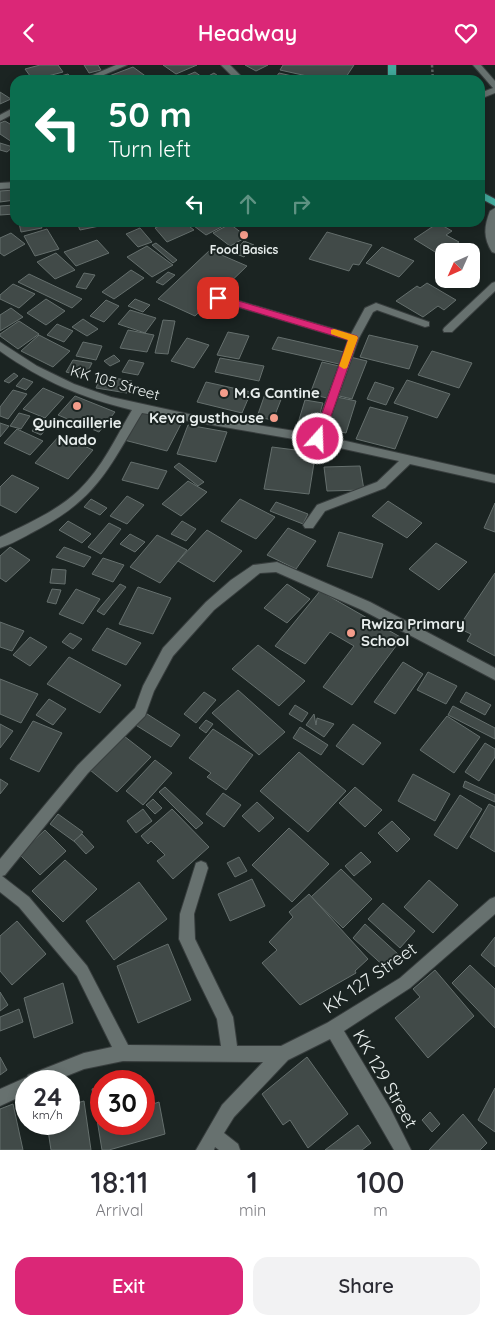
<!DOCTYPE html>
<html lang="en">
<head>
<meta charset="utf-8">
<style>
	body { margin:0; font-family:Quicksand,sans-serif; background:#f2f2f3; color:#2b2b33; height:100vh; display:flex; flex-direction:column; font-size:19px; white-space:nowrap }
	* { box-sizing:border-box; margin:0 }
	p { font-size:16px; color:#7c7c81 }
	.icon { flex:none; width:28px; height:28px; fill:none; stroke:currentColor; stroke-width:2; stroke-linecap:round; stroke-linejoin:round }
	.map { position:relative; height:1085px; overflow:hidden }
	.details { display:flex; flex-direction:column; background:#fff; flex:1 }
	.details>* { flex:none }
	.banner { position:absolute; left:10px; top:10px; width:475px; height:152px; border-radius:15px; box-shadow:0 2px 8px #0003; background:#0b6e4f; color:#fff; overflow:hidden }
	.needle { width:32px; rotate:225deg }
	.fabs { position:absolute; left:435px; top:178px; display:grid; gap:10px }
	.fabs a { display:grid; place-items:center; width:45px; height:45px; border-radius:10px; background:#fff; box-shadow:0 2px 8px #0003; font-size:25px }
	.speed { position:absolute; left:15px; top:1005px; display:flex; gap:10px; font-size:25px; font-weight:700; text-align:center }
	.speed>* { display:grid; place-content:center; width:65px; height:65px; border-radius:50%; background:#fff; box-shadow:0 2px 8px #0003; line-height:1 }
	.speed small { font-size:12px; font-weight:400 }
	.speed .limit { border:8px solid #d22; background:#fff; color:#111 }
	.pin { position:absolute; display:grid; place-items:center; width:42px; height:42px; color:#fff; margin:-21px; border-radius:10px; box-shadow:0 2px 8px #0006 }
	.me { position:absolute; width:55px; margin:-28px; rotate:20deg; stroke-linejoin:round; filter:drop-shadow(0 0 4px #0008) }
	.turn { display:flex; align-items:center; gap:18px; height:105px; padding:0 15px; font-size:22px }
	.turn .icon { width:65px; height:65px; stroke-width:2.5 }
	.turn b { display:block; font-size:35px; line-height:42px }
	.lanes { display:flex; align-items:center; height:48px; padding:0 15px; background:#0003; justify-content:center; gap:25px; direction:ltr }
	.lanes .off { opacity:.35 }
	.eta { display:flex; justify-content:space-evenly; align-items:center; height:85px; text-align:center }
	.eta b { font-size:30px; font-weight:600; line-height:35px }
	.button { display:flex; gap:10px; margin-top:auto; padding:10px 15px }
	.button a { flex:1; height:58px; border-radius:15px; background:#db2777; color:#fff; font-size:20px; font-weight:600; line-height:58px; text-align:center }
	.button a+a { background:#f2f2f3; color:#2b2b33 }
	header { display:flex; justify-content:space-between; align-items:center; height:65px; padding:0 15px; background:#db2777; color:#fff; font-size:22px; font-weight:600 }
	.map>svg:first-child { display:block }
	.building { fill:#414a48; stroke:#656f6d }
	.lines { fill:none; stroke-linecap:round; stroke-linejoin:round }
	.minor-casing { stroke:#383e3e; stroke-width:2 }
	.major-casing { stroke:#383e3e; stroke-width:2 }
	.path { stroke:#5a6260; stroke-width:2.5; stroke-dasharray:2.5 2; stroke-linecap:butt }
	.minor { fill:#67716f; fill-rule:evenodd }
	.major { fill:#42a99c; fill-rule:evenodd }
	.route { fill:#db2777; stroke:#8e194d }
	.slow { fill:#f59e0b }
	.poi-dot { fill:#f49d8b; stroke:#1b2422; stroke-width:2 }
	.labels { text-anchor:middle; stroke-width:4; stroke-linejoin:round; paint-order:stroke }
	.far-poi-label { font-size:12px; font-weight:bold; fill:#e8eeed; stroke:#1b2422 }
	.street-label { font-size:15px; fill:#e8eeed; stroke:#1b2422 }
	.poi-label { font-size:15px; font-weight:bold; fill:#e8eeed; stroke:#1b2422; text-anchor:start }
	.near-street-label { font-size:18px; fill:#e8eeed; stroke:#1b2422 }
</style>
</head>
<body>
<header><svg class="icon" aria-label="back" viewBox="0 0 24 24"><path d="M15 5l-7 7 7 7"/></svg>Headway<svg class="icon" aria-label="heart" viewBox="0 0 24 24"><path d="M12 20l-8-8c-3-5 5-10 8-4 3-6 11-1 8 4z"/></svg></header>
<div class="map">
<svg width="495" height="1085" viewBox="0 0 495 1085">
	<rect width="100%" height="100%" fill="#1b2422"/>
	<g class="building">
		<path d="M40,0H58L63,7L33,15L25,4Z"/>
		<path d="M84,0H98L101,5L89,8Z"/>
		<path d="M163,0H197L176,9Z"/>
		<path d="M245,0H268L256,6Z"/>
		<path d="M283,0H354L344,15H325L280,5Z"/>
		<path d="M133,2L151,15H114L109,11Z"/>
		<path d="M195,7L202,12L196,15H184L181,13Z"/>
		<path d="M214,8L221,13L216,15H201Z"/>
		<path d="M279,8L310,15H274Z"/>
		<path d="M68,9L73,15H46Z"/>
		<path d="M0,27L11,34L0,39Z"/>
		<path d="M5,56L15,62V79L0,69V58Z"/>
		<path d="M0,78L13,82L7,87L0,85Z"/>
		<path d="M15,125V135L0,137V126Z"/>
		<path d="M15,140V149L0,150V141Z"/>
		<path d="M19,158H40L42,163L21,167Z"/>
		<path d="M77,158H114L80,165Z"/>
		<path d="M165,158H185L194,165L167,177L155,163Z"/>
		<path d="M190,158H229L206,170Z"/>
		<rect x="338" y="158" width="22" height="3"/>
		<path d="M438,158L452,166L446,170L459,177L440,190L414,174Z"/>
		<path d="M230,159L247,172L230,181L213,168Z"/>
		<path d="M140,163L152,177L138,182L126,169Z"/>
		<path d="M47,164L59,184L35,191L24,171Z"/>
		<path d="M327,167L372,180L359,200L353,199L349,206L309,194Z"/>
		<path d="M11,168L25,179L4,191L0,188V173Z"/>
		<path d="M97,175L109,188L76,201L64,187Z"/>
		<path d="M244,176L254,180L244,192L234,188Z"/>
		<path d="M156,178L177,195L173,198L152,180Z"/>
		<path d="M147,181L173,200L152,212L127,192Z"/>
		<path d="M382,182L414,196L399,212L366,198Z"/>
		<path d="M210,185L247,201L195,251L158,234Z"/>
		<path d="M56,188L75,205L55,214L37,197Z"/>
		<path d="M131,205L144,213L114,234L102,227Z"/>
		<path d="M168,207L175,210L163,220L156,217Z"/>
		<path d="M84,208L95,210L86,224L76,222Z"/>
		<path d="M29,209L82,234L72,243L18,217Z"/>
		<path d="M427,218L456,235L444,245L438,241L423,252L396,236L417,221L420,223Z"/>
		<path d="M13,219L35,229L19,243L0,234V230Z"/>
		<path d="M46,234L65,246L46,260L27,248Z"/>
		<path d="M135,234L150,240L143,247L128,241Z"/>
		<path d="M106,235L119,241L104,257L90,251Z"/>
		<path d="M11,243L23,252L0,266V250Z"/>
		<path d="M130,245L156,253L145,268L118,259Z"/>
		<path d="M83,254L98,264L87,271L72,262Z"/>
		<path d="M163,255L175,256L168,289L155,288Z"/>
		<path d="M19,256L39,269L18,284L0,271V269Z"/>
		<path d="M57,259L73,266L64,277L47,270Z"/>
		<path d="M128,265L154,270L147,287L120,283Z"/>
		<path d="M228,267L249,271L239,294L217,290Z"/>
		<path d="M39,270L70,286L53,302L21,286Z"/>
		<path d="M369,270L418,281L409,304L360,292Z"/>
		<path d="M278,272L344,287L339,299L272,284Z"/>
		<path d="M187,273L209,280L194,303L171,296Z"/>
		<path d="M83,277L102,281L96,295L76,291Z"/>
		<path d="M432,286L472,298L459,323L418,310Z"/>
		<path d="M114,290L120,296L110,301L104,296Z"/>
		<path d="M350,292L367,296L352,334L335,330Z"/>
		<path d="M220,293L264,301L259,316L215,307Z"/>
		<path d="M73,295L92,298L85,312L66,307Z"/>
		<path d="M129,295L144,298L138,310L122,307Z"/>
		<path d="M322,297L339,301L327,333L310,329Z"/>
		<path d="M14,308L18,311L9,318L4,316Z"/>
		<path d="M101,311L132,316L127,328L96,323Z"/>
		<path d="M23,313L33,317L26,325L16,321Z"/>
		<path d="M407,315L450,329L437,353L394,338Z"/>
		<path d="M206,317L251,327L242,348L197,337Z"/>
		<path d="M375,317L394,323L386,340L367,334Z"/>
		<path d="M43,323L64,332L45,353L23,344Z"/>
		<path d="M13,325L27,329L8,354L0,351V342Z"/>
		<path d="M265,329L282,332L273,355L257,352Z"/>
		<path d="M75,331L115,347L99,367L58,350Z"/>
		<path d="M337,332L356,336L346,368L327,364Z"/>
		<path d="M305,335L323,338L316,361L298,358Z"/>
		<path d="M370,342L408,352L395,384L356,374Z"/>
		<path d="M139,346L182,357L167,386L124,375Z"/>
		<path d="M19,348L30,351L21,364L10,361Z"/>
		<path d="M41,355L50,359L41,370L32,366Z"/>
		<path d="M0,358L9,361L0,372Z"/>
		<path d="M188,360L227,367L216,397L177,389Z"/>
		<path d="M17,364L43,376L30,390L4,378Z"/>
		<path d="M60,370L93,385L68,414L35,398Z"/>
		<path d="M272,382L319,388L317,398H314L309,429L264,424Z"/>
		<path d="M131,397L167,406L158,424L122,415Z"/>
		<path d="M179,398L204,417L198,421L174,402Z"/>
		<path d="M360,401L364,425L327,426L324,402Z"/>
		<path d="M12,410L39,423L16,448L0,440V422Z"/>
		<path d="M188,416L207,427L181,451L162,439Z"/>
		<path d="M127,431L144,440L127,459L110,451Z"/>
		<path d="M91,434L107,443L100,450L84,442Z"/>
		<path d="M240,434L275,452L256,474L221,456Z"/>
		<path d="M388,436L422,458L407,473L372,451Z"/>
		<path d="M276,437L308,449L303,459L270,446Z"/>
		<path d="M495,438V467L484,463Z"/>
		<path d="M68,456L91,469L82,478L59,465Z"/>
		<path d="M182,456L196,464L186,476L171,469Z"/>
		<path d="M109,458L121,464L101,489L88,482Z"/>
		<path d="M288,463L316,476L296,504L267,490Z"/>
		<path d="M207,465L242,486L214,517L178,496Z"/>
		<path d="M339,467L383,479L372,513L327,501Z"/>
		<path d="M130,469L145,477L135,487L120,479Z"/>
		<path d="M157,470L187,485L160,518L130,502Z"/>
		<path d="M436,478L467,497L439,525L409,504Z"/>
		<path d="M10,482L30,495L6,517L0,513V491Z"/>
		<path d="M64,482L91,492L84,502L56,492Z"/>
		<path d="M103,493L124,500L113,517L92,509Z"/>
		<path d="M52,504L66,505L65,519L50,518Z"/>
		<path d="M495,508V591L467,576L471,569L458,563Z"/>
		<path d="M120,519L126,522L104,550L97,546Z"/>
		<path d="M287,519L310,534L287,558L264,543Z"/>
		<path d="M138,522L171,533L153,569L119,559Z"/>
		<path d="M52,524L61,525L56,539L47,537Z"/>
		<path d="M76,524L100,534L83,559L59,549Z"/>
		<path d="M320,526L402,573L352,640L323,622L354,581L330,567L305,599L275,581Z"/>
		<path d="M0,557L24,566L12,586L0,582Z"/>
		<path d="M107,563L141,578L126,600L92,585Z"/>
		<path d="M70,568L82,574L73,584L62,577Z"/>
		<path d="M30,572L47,582L30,601L13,590Z"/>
		<path d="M258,580L305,616L279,641L232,604Z"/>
		<path d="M69,592L121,620L100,648L47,619Z"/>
		<path d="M403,597L423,609L395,649L374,637Z"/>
		<path d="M428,607L457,621L446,639L417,625Z"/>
		<path d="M0,614L38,629L21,658L0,649Z"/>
		<path d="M238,625L285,667L259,690L212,648Z"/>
		<path d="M204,627L216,635L196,658L184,649Z"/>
		<path d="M466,627L491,640L485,650L460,637Z"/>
		<path d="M49,634L66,644L53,660L36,650Z"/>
		<path d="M295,640L308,648L302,657L289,649Z"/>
		<path d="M453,641L495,663V674L448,650Z"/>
		<path d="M144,647L180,670L171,682L134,659Z"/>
		<path d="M314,649L316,660L317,653L334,659L324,672L306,660Z"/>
		<path d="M447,651L480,672L454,708L420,685Z"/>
		<path d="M206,655L213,659L206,668L199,663Z"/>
		<path d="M33,656L62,668L39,707L10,694Z"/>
		<path d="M0,659L13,666L0,683Z"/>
		<path d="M353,659L381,678L363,700L336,681Z"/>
		<path d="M300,662L328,680L321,690L293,673Z"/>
		<path d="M213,664L253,690L226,725L207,712L211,708L189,693Z"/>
		<path d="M124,671L151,692L117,727L90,705Z"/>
		<path d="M485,678L495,684V692L479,716L465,707Z"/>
		<path d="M299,687L346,726L308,767L260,726Z"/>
		<path d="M155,695L172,708L143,740L126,726Z"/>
		<path d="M413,709L450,729L435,756L398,736Z"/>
		<path d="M0,714L8,719L0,729Z"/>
		<path d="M465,716L495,730V737L463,722Z"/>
		<path d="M165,722L203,758L196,764L159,727Z"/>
		<path d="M355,722L382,745L365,762L339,738Z"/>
		<path d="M223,728L241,740L224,762L206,749Z"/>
		<path d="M460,730L482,744L457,784L434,770Z"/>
		<path d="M153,734L162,743L155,749L146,740Z"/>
		<path d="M257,737L274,753L259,767L242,751Z"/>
		<path d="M489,739L495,742V787L470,772Z"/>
		<path d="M143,744L152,756L136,768L127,756Z"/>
		<path d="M172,744L209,782L173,814L157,796L165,790L151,776L148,779L141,771Z"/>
		<path d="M58,749L83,767L75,777L50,759Z"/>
		<path d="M392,756L410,774L397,787L378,768Z"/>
		<path d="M289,763L329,799L292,837L252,800Z"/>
		<path d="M45,765L66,786L40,810L19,789Z"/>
		<path d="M82,769L94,782L86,789L74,776Z"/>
		<path d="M361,787L371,797L354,811L345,801Z"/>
		<path d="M239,792L247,806L235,812L227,798Z"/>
		<path d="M65,795L97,824L63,857L32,826Z"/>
		<path d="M341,804L372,834L343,863L311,832Z"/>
		<path d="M252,814L265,841L230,856L218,829Z"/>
		<path d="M429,815L458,840L433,868L404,842Z"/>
		<path d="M139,817L167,854L114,895L86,856Z"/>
		<path d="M309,829L368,894L355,906L356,908L300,940L262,898L277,885L269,877L293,852L289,847Z"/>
		<path d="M383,838L415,866L400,883L368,854Z"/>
		<path d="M17,856L46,889L12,920L0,906V871Z"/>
		<path d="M365,859L399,890L387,904L353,873Z"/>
		<path d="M495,872V902L481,890Z"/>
		<path d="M168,879L191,935L138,958L117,901Z"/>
		<path d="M470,900L495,924V963L452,918Z"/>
		<path d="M435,905L474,951L428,993L395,953L420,932L413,924Z"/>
		<path d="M63,918L73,958L34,973L24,933Z"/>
		<path d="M0,927L8,940L0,946Z"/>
		<path d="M19,944L23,957L0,966V952Z"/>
		<path d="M0,992L7,1005L0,1010Z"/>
		<path d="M307,992L348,1049L308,1083L290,1055L283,1060L262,1029Z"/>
		<path d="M141,1011L142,1016H120Z"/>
		<path d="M101,1021V1059H144V1024L147,1041L159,1037L165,1069L109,1085H102L92,1024Z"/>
		<path d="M495,1023V1067L478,1055Z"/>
		<path d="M84,1036L91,1085H51L47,1059H69V1040Z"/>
		<path d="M13,1039L23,1085H0V1044Z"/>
		<path d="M430,1047L440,1059L432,1067L422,1055Z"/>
		<path d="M463,1049L487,1078L480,1085H429Z"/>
		<path d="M358,1060L371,1078L362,1085H325Z"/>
	</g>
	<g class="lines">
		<defs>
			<g id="minor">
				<path d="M116,0H127L92,15H81Z"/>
				<path d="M221,0H230L245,15H236Z"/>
				<path d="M473,0H481L495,16V28L480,34V28L493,23Z"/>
				<path d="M15,42V48L0,56V50Z"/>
				<path d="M15,117V123L0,124V118Z"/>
				<path d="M495,143V188L492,187C483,173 484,161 490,146Z"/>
				<path d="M495,217V226L452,267H444L443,265L444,263L492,218Z"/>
				<path d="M219,230L351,269L365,243L376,238L429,257V261L425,262L377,245L373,247L359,273L324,371L495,410V418L410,399L385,423L325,446L313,463H305L303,460L317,440L377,417L399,396L317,378L142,348C108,404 97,434 35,466C24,472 12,479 0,483V472C27,459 57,446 79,425C102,403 116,372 132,345C80,332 44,317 0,286V277L37,301L74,319L111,332L193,350L314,369L348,275L215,235L214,233Z"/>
				<path d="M277,497L370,537L495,603V615L362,545L276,507L260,508L214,545L173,591L154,626L145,651L88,708L5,810L2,811L29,832L87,901L128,980L221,981L217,954L196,911L179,874L180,849L196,798L201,796L206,798L208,803L194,849L195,874L233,952L237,981H281L327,958L400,913L490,834L495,832V849L410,923L344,966L390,1043L411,1085H394L330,974L288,995L234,1052L224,1068L238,1079L240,1085H219L215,1082L214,1085H196L222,1040L263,997L123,996L84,1004L54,1016H26V1029L0,1041V1024L27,1012L28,1010L84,988L112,982L77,911L19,842L0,827V794L78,700L135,643L143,621L163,583L206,537L231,515L253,500Z"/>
			</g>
			<g id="major">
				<rect x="388" y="0" width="8" height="15"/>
				<path d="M480,126L495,134V141L480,133Z"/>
			</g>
		</defs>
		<use href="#minor" class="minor-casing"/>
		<use href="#major" class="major-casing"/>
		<path class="path" d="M432,0L433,15"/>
		<use href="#minor" class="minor"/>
		<use href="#major" class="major"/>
	</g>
	<path class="route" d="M218,230L357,271L358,273L322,377L318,378L313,374L348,275L215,235V231Z"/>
	<path class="slow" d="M334,264L357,271L358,273L347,303L344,304L339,301L348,275L331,269V265Z"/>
	<g class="poi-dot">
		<circle cx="244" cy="170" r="5"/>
		<circle cx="224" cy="328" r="5"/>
		<circle cx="77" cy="341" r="5"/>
		<circle cx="274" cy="353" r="5"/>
		<circle cx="351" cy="568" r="5"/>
	</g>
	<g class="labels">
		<g class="far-poi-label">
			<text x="244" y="189">Food Basics</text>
		</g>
		<g class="street-label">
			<text transform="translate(115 318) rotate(16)" y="5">KK 105 Street</text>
		</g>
		<g class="poi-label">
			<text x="234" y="333">M.G Cantine</text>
			<text x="264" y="358" text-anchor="end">Keva gusthouse</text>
			<text x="77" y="363" text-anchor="middle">Quincaillerie<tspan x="77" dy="17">Nado</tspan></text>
			<text x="361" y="564">Rwiza Primary<tspan x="361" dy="17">School</tspan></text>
		</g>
		<g class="near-street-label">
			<text transform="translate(370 913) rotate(-35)" y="6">KK 127 Street</text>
			<text transform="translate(385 1014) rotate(60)" y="6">KK 129 Street</text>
		</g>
	</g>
</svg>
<div class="fabs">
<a><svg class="needle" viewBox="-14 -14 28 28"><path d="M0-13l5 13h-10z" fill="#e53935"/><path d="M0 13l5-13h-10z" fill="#7c7c81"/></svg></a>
</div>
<div class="speed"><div>24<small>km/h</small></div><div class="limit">30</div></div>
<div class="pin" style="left:218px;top:233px;background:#d93025"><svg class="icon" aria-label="arrive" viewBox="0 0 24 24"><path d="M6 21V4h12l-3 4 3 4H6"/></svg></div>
<svg class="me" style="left:318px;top:374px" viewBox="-20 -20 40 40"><circle r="17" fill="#db2777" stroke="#fff" stroke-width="3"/><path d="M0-11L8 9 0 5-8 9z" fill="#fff"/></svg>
<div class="banner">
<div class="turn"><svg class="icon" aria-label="left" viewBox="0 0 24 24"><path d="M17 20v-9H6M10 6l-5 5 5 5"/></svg><div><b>50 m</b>Turn left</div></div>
<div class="lanes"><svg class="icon" aria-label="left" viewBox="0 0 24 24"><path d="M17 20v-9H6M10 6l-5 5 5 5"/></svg><svg class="icon off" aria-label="ahead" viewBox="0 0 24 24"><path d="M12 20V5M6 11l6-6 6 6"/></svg><svg class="icon off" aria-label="right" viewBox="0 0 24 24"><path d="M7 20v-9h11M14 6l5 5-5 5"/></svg></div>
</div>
</div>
<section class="details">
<div class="eta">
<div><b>18:11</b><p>Arrival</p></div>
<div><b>1</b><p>min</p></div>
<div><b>100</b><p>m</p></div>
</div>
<div class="button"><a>Exit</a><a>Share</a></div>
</section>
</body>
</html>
